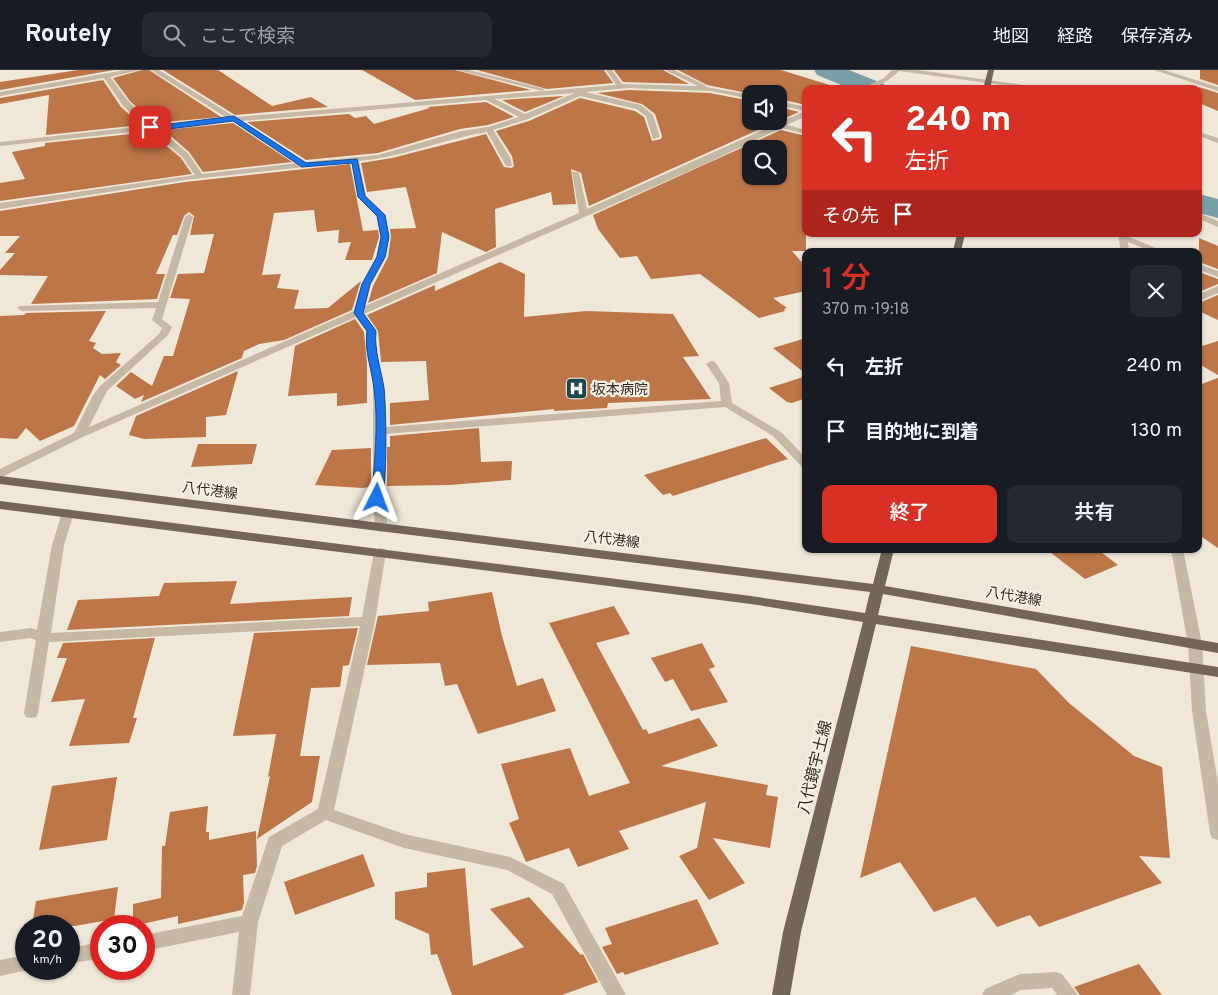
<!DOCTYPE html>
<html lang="ja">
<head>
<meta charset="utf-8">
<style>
	body { margin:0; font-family:Overpass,"Noto Sans JP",sans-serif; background:#242831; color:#f1f3f6; height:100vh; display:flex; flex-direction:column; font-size:19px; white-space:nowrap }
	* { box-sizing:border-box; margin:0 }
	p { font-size:16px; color:#9ea1a6 }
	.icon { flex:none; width:28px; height:28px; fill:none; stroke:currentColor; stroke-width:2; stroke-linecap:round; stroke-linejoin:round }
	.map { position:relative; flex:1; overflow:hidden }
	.panel { position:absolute; left:802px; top:178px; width:400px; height:305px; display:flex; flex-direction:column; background:#171b24; border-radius:10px; box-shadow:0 1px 4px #0004 }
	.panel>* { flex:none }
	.hud { position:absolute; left:802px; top:15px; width:400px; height:152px; border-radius:10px; box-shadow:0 1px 4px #0004; background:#d93025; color:#fff; overflow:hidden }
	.fabs { position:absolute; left:742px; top:15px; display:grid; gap:10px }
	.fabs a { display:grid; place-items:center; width:45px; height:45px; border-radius:10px; background:#171b24; box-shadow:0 1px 4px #0004; font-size:25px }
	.speed { position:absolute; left:15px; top:845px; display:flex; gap:10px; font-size:25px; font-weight:700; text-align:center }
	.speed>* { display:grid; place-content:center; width:65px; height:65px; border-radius:50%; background:#171b24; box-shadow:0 1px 4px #0004; line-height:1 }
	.speed small { font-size:12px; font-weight:400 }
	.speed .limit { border:8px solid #d22; background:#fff; color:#111 }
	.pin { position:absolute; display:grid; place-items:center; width:42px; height:42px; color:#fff; margin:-21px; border-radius:10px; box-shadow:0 2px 8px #0006 }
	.me { position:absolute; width:55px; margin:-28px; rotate:3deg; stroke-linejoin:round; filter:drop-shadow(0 0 4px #0008) }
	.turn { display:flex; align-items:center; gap:18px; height:105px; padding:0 20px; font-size:22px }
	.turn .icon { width:65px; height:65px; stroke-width:2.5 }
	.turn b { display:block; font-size:35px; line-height:42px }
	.then { display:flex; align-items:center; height:48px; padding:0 20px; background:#0003; gap:10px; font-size:19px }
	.round { display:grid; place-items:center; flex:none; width:52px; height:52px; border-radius:10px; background:#242831 }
	.head { display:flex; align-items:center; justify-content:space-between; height:85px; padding:0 20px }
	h1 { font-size:30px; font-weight:600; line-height:38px; color:#d93025 }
	.action { display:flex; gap:10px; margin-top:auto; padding:10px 20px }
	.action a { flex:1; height:58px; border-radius:10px; background:#d93025; color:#fff; font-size:20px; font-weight:600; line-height:58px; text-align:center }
	.action a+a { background:#242831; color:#f1f3f6 }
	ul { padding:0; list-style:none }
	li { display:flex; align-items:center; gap:15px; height:65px; padding:0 20px }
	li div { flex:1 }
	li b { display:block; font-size:19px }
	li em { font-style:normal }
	header { display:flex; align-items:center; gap:30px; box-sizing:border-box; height:70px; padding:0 25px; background:#171b24; border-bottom:1px solid #363941 }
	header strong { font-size:24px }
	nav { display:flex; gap:28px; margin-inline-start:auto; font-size:18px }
	.search { width:350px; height:45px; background:#242831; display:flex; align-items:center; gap:12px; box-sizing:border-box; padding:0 18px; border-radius:10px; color:#9ea1a6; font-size:19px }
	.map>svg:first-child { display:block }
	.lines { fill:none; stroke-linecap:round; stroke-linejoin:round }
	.river { fill:#79a0a9; fill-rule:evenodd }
	.building { fill:#bd7648; fill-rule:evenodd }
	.minor { fill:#c5b9a5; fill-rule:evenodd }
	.major { fill:#736558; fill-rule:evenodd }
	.route { fill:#1a73e8; stroke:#114b97 }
	.labels { text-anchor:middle; stroke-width:4.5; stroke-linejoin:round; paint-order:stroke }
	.poi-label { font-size:14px; fill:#322b26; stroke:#f7f1e4; text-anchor:start }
	.street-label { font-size:14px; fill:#322b26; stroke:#f7f1e4 }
	.near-street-label { font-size:16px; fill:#322b26; stroke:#f7f1e4 }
</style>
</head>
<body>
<header>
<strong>Routely</strong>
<div class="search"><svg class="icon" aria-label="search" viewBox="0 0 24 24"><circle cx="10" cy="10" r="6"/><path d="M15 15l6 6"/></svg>ここで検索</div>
<nav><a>地図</a><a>経路</a><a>保存済み</a></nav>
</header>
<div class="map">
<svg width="1218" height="925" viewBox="0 0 1218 925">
	<rect width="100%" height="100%" fill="#efe7d8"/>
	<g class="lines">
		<g class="river">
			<path d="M814,0H849L884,14L888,19H851L817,5Z"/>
			<path d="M1199,124L1218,129V148L1199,143Z"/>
		</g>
	</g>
	<g class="building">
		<path d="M78,0H114L0,20V12Z"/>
		<path d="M142,0H149L221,47L154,53L130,31L113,8Z"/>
		<path d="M163,0H218L272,36L311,27L328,37L235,45Z"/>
		<path d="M362,0H455L531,20L415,30Z"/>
		<path d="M477,0H604L613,13L547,19Z"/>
		<path d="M614,0H663L689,14L623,12Z"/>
		<path d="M678,0H781L836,17L833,19H806V35L779,29V24H752L707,15Z"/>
		<path d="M1200,0H1218V15L1200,9Z"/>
		<path d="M103,10L121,37L141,55L46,65L49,25L0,34V28Z"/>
		<path d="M1199,17L1218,23V41L1199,33Z"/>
		<path d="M629,20L710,23L751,31V51H778L589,136L581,103L571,99L576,134L553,135L551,122L495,139L496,177L486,182L442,162L437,203L368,233L373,216L388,187L391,167L390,159L416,158L406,117L367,122L361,93L392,88L486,64L504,97L512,98L514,96L512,86L496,61L529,51L580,28L635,41L644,47L652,71L661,69L662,66L655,44L642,34L597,23Z"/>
		<path d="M564,26L525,42L502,30Z"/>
		<path d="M486,32L514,47L488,55L460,59L378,83L306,90L247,52L349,44L355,48L366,46L374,54L430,38L427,37Z"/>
		<path d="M779,37L799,42L779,51Z"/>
		<path d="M233,53L292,92L203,102L189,82L164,60Z"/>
		<path d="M781,60L806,66V181H792L806,197V221L773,228L787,238L784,239L785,241L759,248L700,204L651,209L637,186L620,188L598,159L593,145ZM751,79H779V106H751Z"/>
		<path d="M150,62L181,88L192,104L0,131V113L25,109L12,82L45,76V73Z"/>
		<path d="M350,94L363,161L378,160L379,167L372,190H345L351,172L338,173L339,160L317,162L314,140L274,143L262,205L281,204L277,218L299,220L294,239L328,238L361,211L352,240L284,270L259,274L244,281L242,288L141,332L144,325L135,329L116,316L131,302L152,316L164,286H173L190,229L170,228L178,204L204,203L214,164L190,165L194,146L189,142L184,146L177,165H173L156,204H165L157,229L31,234L48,206L0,205V200L15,183H5L20,166H0V141L185,112Z"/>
		<path d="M1199,168L1218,176V199L1199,192Z"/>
		<path d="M500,192L525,204L524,247L586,241L673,244L699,286L683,287L711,329L608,333L607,338L554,341V339L390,355V333L429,330L426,291L381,292L378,261L367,245L435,215V221Z"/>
		<path d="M1199,202L1218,209V214L1199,222Z"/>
		<path d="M1218,225V250L1199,241V233Z"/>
		<path d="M106,241L89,271L96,273L93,278L102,284L121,283L116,292L121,295L105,309L100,305L74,356L40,371L26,358L17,369L0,368V246L24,245L26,243Z"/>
		<path d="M355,249L364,262L367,293V333L337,336V323L288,326L295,276Z"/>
		<path d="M806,268V304L773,278Z"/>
		<path d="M1218,271V305L1199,294V277Z"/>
		<path d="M238,301L226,345L206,347V367L144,369L129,365L136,346Z"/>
		<path d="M806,306V328L792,333L787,332L769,318Z"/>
		<path d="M1218,308V478L1199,465V315Z"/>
		<path d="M479,358L481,392L512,391L511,410L450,415L387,416V377H390V366Z"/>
		<path d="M766,368L788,389L673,426L670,423L663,425L644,405Z"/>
		<path d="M198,374H257L252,394L191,397Z"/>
		<path d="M371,378V417L362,418L315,415L332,380Z"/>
		<path d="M1046,479H1097L1118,495L1085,509Z"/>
		<path d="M237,511L230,534L352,527L349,546L67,560L78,530L159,526L164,513Z"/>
		<path d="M492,522L502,566L517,616L543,608L556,641L478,664L457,614L445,616L440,593L367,595L378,546L429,541L428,532Z"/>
		<path d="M614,536L630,564L596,573L643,660L646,659L649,664L699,648L718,676L661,696L768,715L766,725L778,727L770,778L713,768L745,813L709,830L679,786L697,778L706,732L619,761L629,779L578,797L569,778L526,792L509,753L519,749L501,694L570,678L589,726L630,713L549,553Z"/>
		<path d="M358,558L349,595L343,596L340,617L311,618L300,686H320L312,732L257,769L270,706L268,707L276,664L233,666L254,563Z"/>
		<path d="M155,568L133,648H137L129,673L69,676L85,629L51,632L67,588H57L63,573Z"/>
		<path d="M702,573L715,597L709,599L728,632L691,641L673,609L665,612L651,588Z"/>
		<path d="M911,576L1036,599L1069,633L1134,686L1162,697L1170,788L1139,786L1162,813L1039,857L1030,845L997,857L975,827L934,842L900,792L860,808Z"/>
		<path d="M117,707L107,770L39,780L52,716Z"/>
		<path d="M208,736L206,762H209V770L256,761L257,796L255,803L243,805L244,833L242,840L178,854V846L133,856V834L161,828L162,776H165L170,742Z"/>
		<path d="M363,784L375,816L295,845L284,812Z"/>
		<path d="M465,798L473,896L524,877L490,839L529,827L581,885L583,884L598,912L562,925H452L437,884L431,885L429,864L395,849V822L427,817V803Z"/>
		<path d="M118,817L114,849L75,856H32L36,831Z"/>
		<path d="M697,829L719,874L625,905L623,902L617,904L602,877L612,874L605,858Z"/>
		<path d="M1139,894L1162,925H1080L1074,917Z"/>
	</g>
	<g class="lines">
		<g class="minor">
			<path d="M125,0H140L110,7L129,32L153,55L227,48L151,0H159L235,47L616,15L606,0H612L622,14L698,16L665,0H674L705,15L706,17L751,25V29L710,21L629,18L585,22L641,35L653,45L660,67L653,69L646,46L636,39L580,26L528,49L493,60L510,87L512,96H506L487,62C444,69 403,87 359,91L366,126L385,145L389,167L386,187L371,215L365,236L579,143L572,101L579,103L587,139L805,41L779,35V31L806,37V46L787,55L806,60V64L781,58L705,94L364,244L376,261V276L384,322L385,357L721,331L719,313L706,294L711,291L715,292L729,313L732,333L781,362L806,388V398L802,397L773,366L725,337L385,364V424L387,458L381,462L377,461L375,458L373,424V314L366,276V261L356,247L83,367L0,408V399L74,363L92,327L99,317L159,264L162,258L152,250L156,238L22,241L17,238L19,236L158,232L185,147L189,144L193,147L162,249L172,257L168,265L107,321L89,357L354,241L361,215L376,187L381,167L377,146L358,127L351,92L185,110L0,139V133L195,105L182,87L151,60L0,76V72L145,56L123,36L104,8L0,26V22ZM575,23L525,44L495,29ZM486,30L519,47L488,57L461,61L378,85L306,92L241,51ZM233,51L297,93L202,104L188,83L159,59Z"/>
			<path d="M457,0H469L545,19L542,21Z"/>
			<path d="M892,0H918L1052,19H1031L899,1C888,12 875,19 860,19L884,8Z"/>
			<path d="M1154,0H1164L1218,17V21Z"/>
			<path d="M1199,62L1218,68V73L1199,66Z"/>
			<path d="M1199,143L1218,151V157L1199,149Z"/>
			<path d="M1118,164H1126L1127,166L1163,181H1151L1128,172L1129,181H1121Z"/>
			<path d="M1199,194L1218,201V207L1199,200Z"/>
			<path d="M1218,216V223L1199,231V224Z"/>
			<path d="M68,439L74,443L64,475L51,563L362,547L374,482L380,478L385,479L386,482L375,551L334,740L404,764L510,787L564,814L626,925H607L552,824L507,800L404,778L326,750L282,776L258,852L250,925H232L239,862L144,881V865L242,846L269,767L318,739L360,556L49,572L38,643L36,647L31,648L26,647L24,643L36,570L30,568L0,572V562L31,558L37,560L52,475L62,443Z"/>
			<path d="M1171,479H1183L1202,574L1206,641L1218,713V770L1212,768L1210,763L1192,641L1188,574Z"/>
			<path d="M101,872V888L69,894V878Z"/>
			<path d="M26,885V899H32L0,906V890Z"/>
			<path d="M1056,902L1062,904L1078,925H1057L1052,918L1021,920L1011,925H982L985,919L1020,904Z"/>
		</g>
		<g class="major">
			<path d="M988,0H994L990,19H983Z"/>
			<path d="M957,164H965L961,181H953Z"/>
			<path d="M0,406L873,514L882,479H894L885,516L1218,573V583L883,524L878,545L1218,597V607L876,554L801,862L790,925H772L783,862L863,552L751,534L0,439V431L751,526L865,543L870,522L0,414Z"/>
		</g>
	</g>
	<path class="route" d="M234,46L306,93L357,89L365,126L385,145L389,167L385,187L370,214L363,243L376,261C374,280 381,299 384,318C386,336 388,417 381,430L377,431L372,428C374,392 379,355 374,319C372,299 364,281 367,261L354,243L362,214L377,187L381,167L377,146L358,127L352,93L302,97L233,51L153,61L146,57L150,55L154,56Z"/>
	<defs>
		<symbol id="hospital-square" viewBox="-11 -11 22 22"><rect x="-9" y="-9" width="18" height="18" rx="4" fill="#1f4550" stroke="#f7f1e4"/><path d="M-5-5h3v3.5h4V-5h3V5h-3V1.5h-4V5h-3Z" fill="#fff"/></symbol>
	</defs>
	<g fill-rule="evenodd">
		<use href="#hospital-square" x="564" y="306" width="25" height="25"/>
	</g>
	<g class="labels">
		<g class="poi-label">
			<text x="592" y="324">坂本病院</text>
		</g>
		<g class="street-label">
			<text transform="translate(210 420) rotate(7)" y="5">八代港線</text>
			<text transform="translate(612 469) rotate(7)" y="5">八代港線</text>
			<text transform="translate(1014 526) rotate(10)" y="5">八代港線</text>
		</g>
		<g class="near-street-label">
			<text transform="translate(814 697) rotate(-76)" y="6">八代鏡宇土線</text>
		</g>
	</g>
</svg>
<div class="fabs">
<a><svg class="icon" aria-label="sound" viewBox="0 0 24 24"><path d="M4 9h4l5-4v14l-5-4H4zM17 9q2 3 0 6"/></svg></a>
<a><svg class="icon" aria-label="search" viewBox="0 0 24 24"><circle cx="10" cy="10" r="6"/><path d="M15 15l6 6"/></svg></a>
</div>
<div class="speed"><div>20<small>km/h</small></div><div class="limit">30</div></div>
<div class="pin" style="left:150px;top:57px;background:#d93025"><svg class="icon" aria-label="arrive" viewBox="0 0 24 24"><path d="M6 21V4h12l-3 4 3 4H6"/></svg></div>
<svg class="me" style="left:377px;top:428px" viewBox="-20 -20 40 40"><path d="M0-17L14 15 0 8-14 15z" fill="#1a73e8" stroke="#fff" stroke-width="4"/></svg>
<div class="hud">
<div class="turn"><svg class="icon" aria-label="left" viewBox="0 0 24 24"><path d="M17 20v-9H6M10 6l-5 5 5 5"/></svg><div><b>240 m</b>左折</div></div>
<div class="then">その先<svg class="icon" aria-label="arrive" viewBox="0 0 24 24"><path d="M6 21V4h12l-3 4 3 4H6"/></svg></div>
</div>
<section class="panel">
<div class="head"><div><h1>1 分</h1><p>370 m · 19:18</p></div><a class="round"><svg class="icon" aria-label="close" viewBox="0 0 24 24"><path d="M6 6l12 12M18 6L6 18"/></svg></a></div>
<ul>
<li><svg class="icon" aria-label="left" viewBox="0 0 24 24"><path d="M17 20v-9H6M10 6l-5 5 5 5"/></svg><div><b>左折</b></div><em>240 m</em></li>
<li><svg class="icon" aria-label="arrive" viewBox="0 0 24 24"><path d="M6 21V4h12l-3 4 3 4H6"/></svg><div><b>目的地に到着</b></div><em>130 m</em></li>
</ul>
<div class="action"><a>終了</a><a>共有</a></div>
</section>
</div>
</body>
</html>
